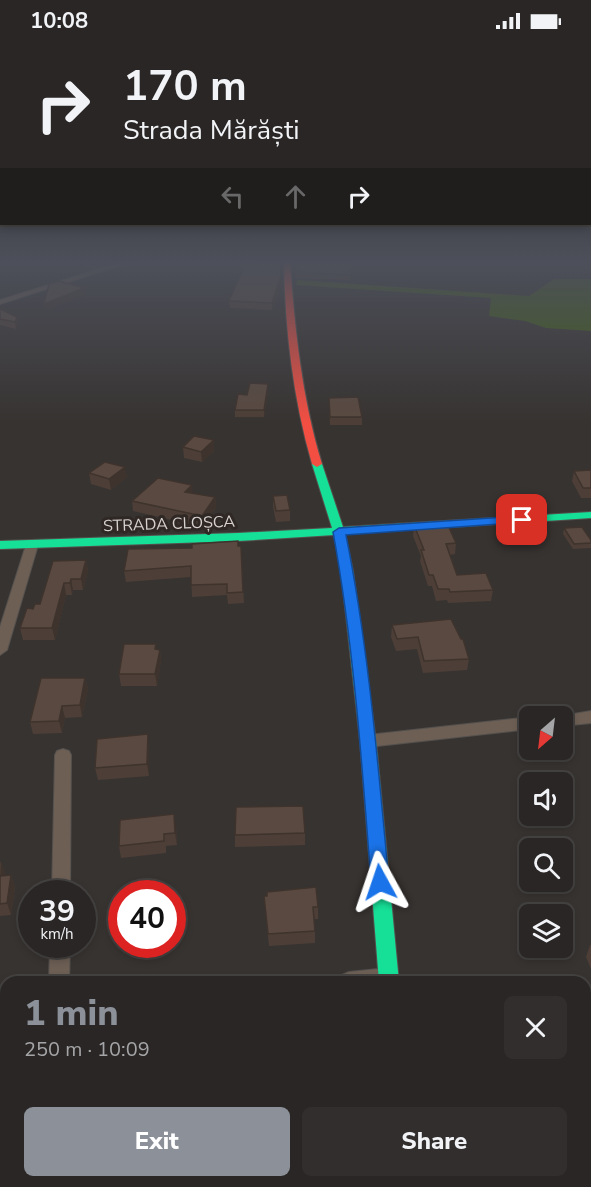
<!DOCTYPE html>
<html lang="en">
<head>
<meta charset="utf-8">
<style>
	body { margin:0; font-family:"Nunito Sans",sans-serif; background:#312e2d; color:#f1f3f6; height:100vh; display:flex; flex-direction:column; font-size:22px; white-space:nowrap }
	* { box-sizing:border-box; margin:0 }
	p { font-size:20px; color:#a5a5a7 }
	.icon { flex:none; width:33px; height:33px; fill:none; stroke:currentColor; stroke-width:2; stroke-linecap:round; stroke-linejoin:round }
	.map { position:relative; flex:1; overflow:hidden }
	.panel { position:absolute; left:0px; top:934px; width:591px; height:212px; display:flex; flex-direction:column; background:#292625; border-radius:18px 18px 0 0; box-shadow:0 3px 9px #0003,0 0 0 2px #454342 }
	.panel>* { flex:none }
	.banner { position:absolute; left:0px; top:0px; width:591px; height:183px; box-shadow:0 3px 9px #0003,0 0 0 2px #454342; background:#292625; color:#f1f3f6; overflow:hidden }
	.needle { width:39px; rotate:208deg }
	.tools { position:absolute; left:519px; top:664px; display:grid; gap:12px }
	.tools a { display:grid; place-items:center; width:54px; height:54px; border-radius:9px; background:#292625; box-shadow:0 3px 9px #0003,0 0 0 2px #454342; font-size:30px }
	.speed { position:absolute; left:18px; top:838px; display:flex; gap:12px; font-size:30px; font-weight:700; text-align:center }
	.speed>* { display:grid; place-content:center; width:78px; height:78px; border-radius:50%; background:#292625; box-shadow:0 3px 9px #0003,0 0 0 2px #454342; line-height:1 }
	.speed small { font-size:15px; font-weight:400 }
	.speed .limit { border:9px solid #d22; background:#fff; color:#111 }
	.pin { position:absolute; display:grid; place-items:center; width:51px; height:51px; color:#fff; margin:-26px; border-radius:12px; box-shadow:0 3px 9px #0006 }
	.me { position:absolute; width:66px; margin:-33px; rotate:355deg; stroke-linejoin:round; filter:drop-shadow(0 0 4px #0008) }
	.turn { display:flex; align-items:center; gap:21px; height:126px; padding:0 24px; font-size:27px }
	.turn .icon { width:78px; height:78px; stroke-width:2.5 }
	.turn b { display:block; font-size:42px; line-height:51px }
	.lanes { display:flex; align-items:center; height:57px; padding:0 24px; background:#0003; justify-content:center; gap:30px; direction:ltr }
	.lanes .off { opacity:.35 }
	.round { display:grid; place-items:center; flex:none; width:63px; height:63px; border-radius:9px; background:#312e2d }
	.headline { display:flex; align-items:center; justify-content:space-between; height:102px; padding:0 24px }
	h1 { font-size:36px; font-weight:800; line-height:45px; color:#8c9099 }
	.cta { display:flex; gap:12px; margin-top:auto; padding:12px 24px }
	.cta a { flex:1; height:69px; border-radius:9px; background:#8c9099; color:#fff; font-size:24px; font-weight:800; line-height:69px; text-align:center }
	.cta a+a { background:#312e2d; color:#f1f3f6 }
	.status { display:flex; justify-content:space-between; align-items:center; height:42px; padding:0 30px; background:#292625; direction:ltr }
	.status svg { height:16px; fill:currentColor }
	.map>svg:first-child { display:block }
	.green { fill:#415e14 }
	.lines { fill:none; stroke-linecap:round; stroke-linejoin:round }
	.street-casing { stroke:#53504e; stroke-width:2 }
	.fast-casing { stroke:#53504e; stroke-width:2 }
	.slow-casing { stroke:#53504e; stroke-width:2 }
	.jam-casing { stroke:#53504e; stroke-width:2 }
	.street { fill:#6d5f54; fill-rule:evenodd }
	.fast { fill:#16e098; fill-rule:evenodd }
	.slow { fill:#ffcf43; fill-rule:evenodd }
	.jam { fill:#f24e42; fill-rule:evenodd }
	.wall { fill:#4d3f37 }
	.shaded-wall { fill:#3e332d }
	.building { fill:#594940; stroke:#3e332d; stroke-width:1.5 }
	.route { fill:#1a73e8; stroke:#114b97; stroke-width:1.5 }
	.labels { text-anchor:middle; stroke-width:6; stroke-linejoin:round; paint-order:stroke }
	.street-label { font-size:16px; fill:#d7d2d0; stroke:#2f2824 }
</style>
</head>
<body>
<div class="status"><b>10:08</b><svg viewBox="0 0 49 12"><path d="M0 12V9h3v3zM5 12V6h3v6zM10 12V3h3v9zM15 12V0h3v12zM26 1h20v11H26zM47 4h2v5h-2z"/></svg></div>
<div class="map">
<svg width="591" height="1145" viewBox="0 0 591 1145">
	<rect width="100%" height="100%" fill="#373331"/>
	<path class="green" d="M554,237H591V289L546,286L525,279L489,274L491,256L296,243L297,238L529,254Z"/>
	<g class="lines">
		<defs>
			<g id="street">
				<path d="M121,220H131L0,262V258Z"/>
				<path d="M32,499L38,503L7,608L0,613V585L26,503Z"/>
				<path d="M591,669V681L562,684V675H556Z"/>
				<path d="M530,675V687L368,705L362,703L360,699L362,695L368,693Z"/>
				<path d="M63,707L69,709L71,713L70,852H52L55,713L57,709Z"/>
				<path d="M50,903H70L69,940H49Z"/>
				<path d="M388,926L395,929L398,936L396,940H339L342,933L349,930Z"/>
				<path d="M6,966V986L0,987V967Z"/>
				<path d="M591,1059V1081L585,1082V1060Z"/>
			</g>
			<path id="fast" d="M317,419L322,422L343,485L591,470V476L345,492L353,529L376,699L399,940H379L360,699L341,529L334,493L238,499L0,507V499L238,491L332,486L312,422Z"/>
			<rect id="slow" x="393" y="1140" width="24" height="5"/>
			<path id="jam" d="M284,220H290C295,289 302,356 322,422L317,425L312,422C293,356 285,288 284,220Z"/>
		</defs>
		<use href="#street" class="street-casing"/>
		<use href="#fast" class="fast-casing"/>
		<use href="#slow" class="slow-casing"/>
		<use href="#jam" class="jam-casing"/>
		<use href="#street" class="street"/>
		<use href="#fast" class="fast"/>
		<use href="#slow" class="slow"/>
		<use href="#jam" class="jam"/>
	</g>
	<g class="wall">
		<path d="M242,220L282,240L272,268L230,266L229,259L243,228H241V221Z"/>
		<path d="M294,220H353L350,238L296,236Z"/>
		<path d="M0,267L17,275L18,282L16,287L0,283Z"/>
		<path d="M268,342V349L264,375H235V368L247,353Z"/>
		<path d="M329,356L362,375V383H330Z"/>
		<path d="M183,405L214,409L202,420L184,416Z"/>
		<path d="M591,428V456H581L572,439L574,429Z"/>
		<path d="M89,431L127,435L111,448L91,442Z"/>
		<path d="M192,451L215,455L216,466L203,485L133,469L132,459Z"/>
		<path d="M273,454L290,468V479L276,480L273,465Z"/>
		<path d="M414,483L456,501L455,512L450,513L457,533L493,548L491,559L448,561L447,558L436,559L432,544H428L420,519L421,514L413,494Z"/>
		<path d="M564,486L591,498V506L573,507L563,492Z"/>
		<path d="M241,504L244,561L228,562L227,553L192,555L191,535L126,540L124,529L192,506Z"/>
		<path d="M86,518L88,529L83,548H73L72,553H66L55,598H23L20,586L33,567L40,562Z"/>
		<path d="M392,583L469,617L467,628L423,631L417,607L396,609L391,595Z"/>
		<path d="M156,602V608H160L161,619L157,644H121L119,632Z"/>
		<path d="M85,636L88,647L82,675L65,676L62,691L33,692L30,680Z"/>
		<path d="M149,704V734L98,738L95,726Z"/>
		<path d="M176,784L177,803L166,804V811L121,816L119,804Z"/>
		<path d="M305,791V803L235,805V793Z"/>
		<path d="M0,819L5,831L4,834L11,833L15,845L11,873L0,874Z"/>
		<path d="M264,854L318,865V877H314L315,889V901L269,904Z"/>
		<path d="M590,903H591V927L586,915Z"/>
	</g>
	<g class="shaded-wall">
		<path d="M281,234L282,240L272,268V261Z"/>
		<path d="M84,246L85,253L45,268L44,262Z"/>
		<path d="M17,275L18,282L16,287L15,280Z"/>
		<path d="M268,342V349L264,375V368Z"/>
		<path d="M214,398V409L202,420L201,410Z"/>
		<path d="M125,425L127,435L111,448L109,437Z"/>
		<path d="M192,443L193,454L185,450Z"/>
		<path d="M215,455L216,466L203,485L202,474Z"/>
		<path d="M86,518L88,529L83,548L81,537Z"/>
		<path d="M71,537L73,548L72,553L70,541Z"/>
		<path d="M64,541L66,553L55,598L52,586Z"/>
		<path d="M160,608L161,619L157,644L155,632Z"/>
		<path d="M85,636L88,647L82,675L80,663Z"/>
		<path d="M62,664L65,676L62,691L59,679Z"/>
		<path d="M148,692L149,704V734L147,722Z"/>
		<path d="M174,772L176,784L177,803L175,791Z"/>
		<path d="M1,819L5,831L2,847L0,840Z"/>
		<path d="M11,833L15,845L11,873L7,861Z"/>
	</g>
	<g class="building">
		<path d="M242,220H280L281,234L272,261L229,259L245,222L241,221Z"/>
		<path d="M295,220H353L350,233L296,230Z"/>
		<path d="M59,239L84,246L44,262L49,242Z"/>
		<path d="M0,267L17,275L15,280L0,277Z"/>
		<path d="M250,341L268,342L264,368H235L238,352L247,353Z"/>
		<path d="M358,355L362,375H330L329,356Z"/>
		<path d="M194,394L214,398L201,410L183,405Z"/>
		<path d="M105,420L125,425L109,437L89,431Z"/>
		<path d="M591,428V446H583L574,429Z"/>
		<path d="M158,436L192,443L185,450L215,455L202,474L132,459Z"/>
		<path d="M287,453L290,468L276,469L273,454Z"/>
		<path d="M447,481L456,501L446,502L457,533L486,531L493,548L450,550L449,547H438L433,533H429L421,508H424L414,483Z"/>
		<path d="M582,485L591,498V501L574,502L564,486Z"/>
		<path d="M238,499V504H241L243,550L227,551V542L191,543V524L124,529L128,507L192,506V502Z"/>
		<path d="M86,518L81,537H71L70,541H64L52,586H20L27,566L33,567L35,562H40L53,519Z"/>
		<path d="M451,577L461,597H463L469,617L424,619L418,595L397,597L392,583Z"/>
		<path d="M124,602H156L155,607L160,608L155,632H119Z"/>
		<path d="M41,636H85L80,663L62,664L59,679L30,680Z"/>
		<path d="M148,692L147,722L95,726L97,697Z"/>
		<path d="M303,764L305,791L235,793L236,765Z"/>
		<path d="M174,772L175,791L164,792V799L119,804L120,778Z"/>
		<path d="M11,833L7,861L0,862V834Z"/>
		<path d="M316,845L318,865H313L315,889L268,892L264,854H267V850Z"/>
		<rect x="227" y="1140" width="69" height="5"/>
	</g>
	<linearGradient id="sky" x2="0" y2="1"><stop stop-color="#1e1c1b"/><stop offset="0.58" stop-color="#4d505a"/><stop offset="1" stop-color="#4d505a" stop-opacity="0"/></linearGradient>
	<rect width="591" height="380" fill="url(#sky)"/>
	<path class="route" d="M522,474L527,475V480L346,493C369,607 378,724 389,840L387,846L380,848L373,846L371,840C362,723 354,605 333,490L339,486Z"/>
	<g class="labels">
		<g class="street-label">
			<text transform="translate(169 481) rotate(-2)" y="6">STRADA CLOȘCA</text>
		</g>
	</g>
</svg>
<div class="tools">
<a><svg class="needle" viewBox="-14 -14 28 28"><path d="M0-13l5 13h-10z" fill="#e53935"/><path d="M0 13l5-13h-10z" fill="#a5a5a7"/></svg></a>
<a><svg class="icon" aria-label="sound" viewBox="0 0 24 24"><path d="M4 9h4l5-4v14l-5-4H4zM17 9q2 3 0 6"/></svg></a>
<a><svg class="icon" aria-label="search" viewBox="0 0 24 24"><circle cx="10" cy="10" r="6"/><path d="M15 15l6 6"/></svg></a>
<a><svg class="icon" aria-label="layers" viewBox="0 0 24 24"><path d="M12 4l9 5-9 5-9-5zM3 14l9 5 9-5"/></svg></a>
</div>
<div class="speed"><div>39<small>km/h</small></div><div class="limit">40</div></div>
<div class="pin" style="left:522px;top:478px;background:#d93025"><svg class="icon" aria-label="arrive" viewBox="0 0 24 24"><path d="M6 21V4h12l-3 4 3 4H6"/></svg></div>
<svg class="me" style="left:380px;top:840px" viewBox="-20 -20 40 40"><path d="M0-17L14 15 0 8-14 15z" fill="#1a73e8" stroke="#fff" stroke-width="4"/></svg>
<div class="banner">
<div class="turn"><svg class="icon" aria-label="right" viewBox="0 0 24 24"><path d="M7 20v-9h11M14 6l5 5-5 5"/></svg><div><b>170 m</b>Strada Mărăști</div></div>
<div class="lanes"><svg class="icon off" aria-label="left" viewBox="0 0 24 24"><path d="M17 20v-9H6M10 6l-5 5 5 5"/></svg><svg class="icon off" aria-label="ahead" viewBox="0 0 24 24"><path d="M12 20V5M6 11l6-6 6 6"/></svg><svg class="icon" aria-label="right" viewBox="0 0 24 24"><path d="M7 20v-9h11M14 6l5 5-5 5"/></svg></div>
</div>
<section class="panel">
<div class="headline"><div><h1>1 min</h1><p>250 m · 10:09</p></div><a class="round"><svg class="icon" aria-label="close" viewBox="0 0 24 24"><path d="M6 6l12 12M18 6L6 18"/></svg></a></div>
<div class="cta"><a>Exit</a><a>Share</a></div>
</section>
</div>
</body>
</html>
